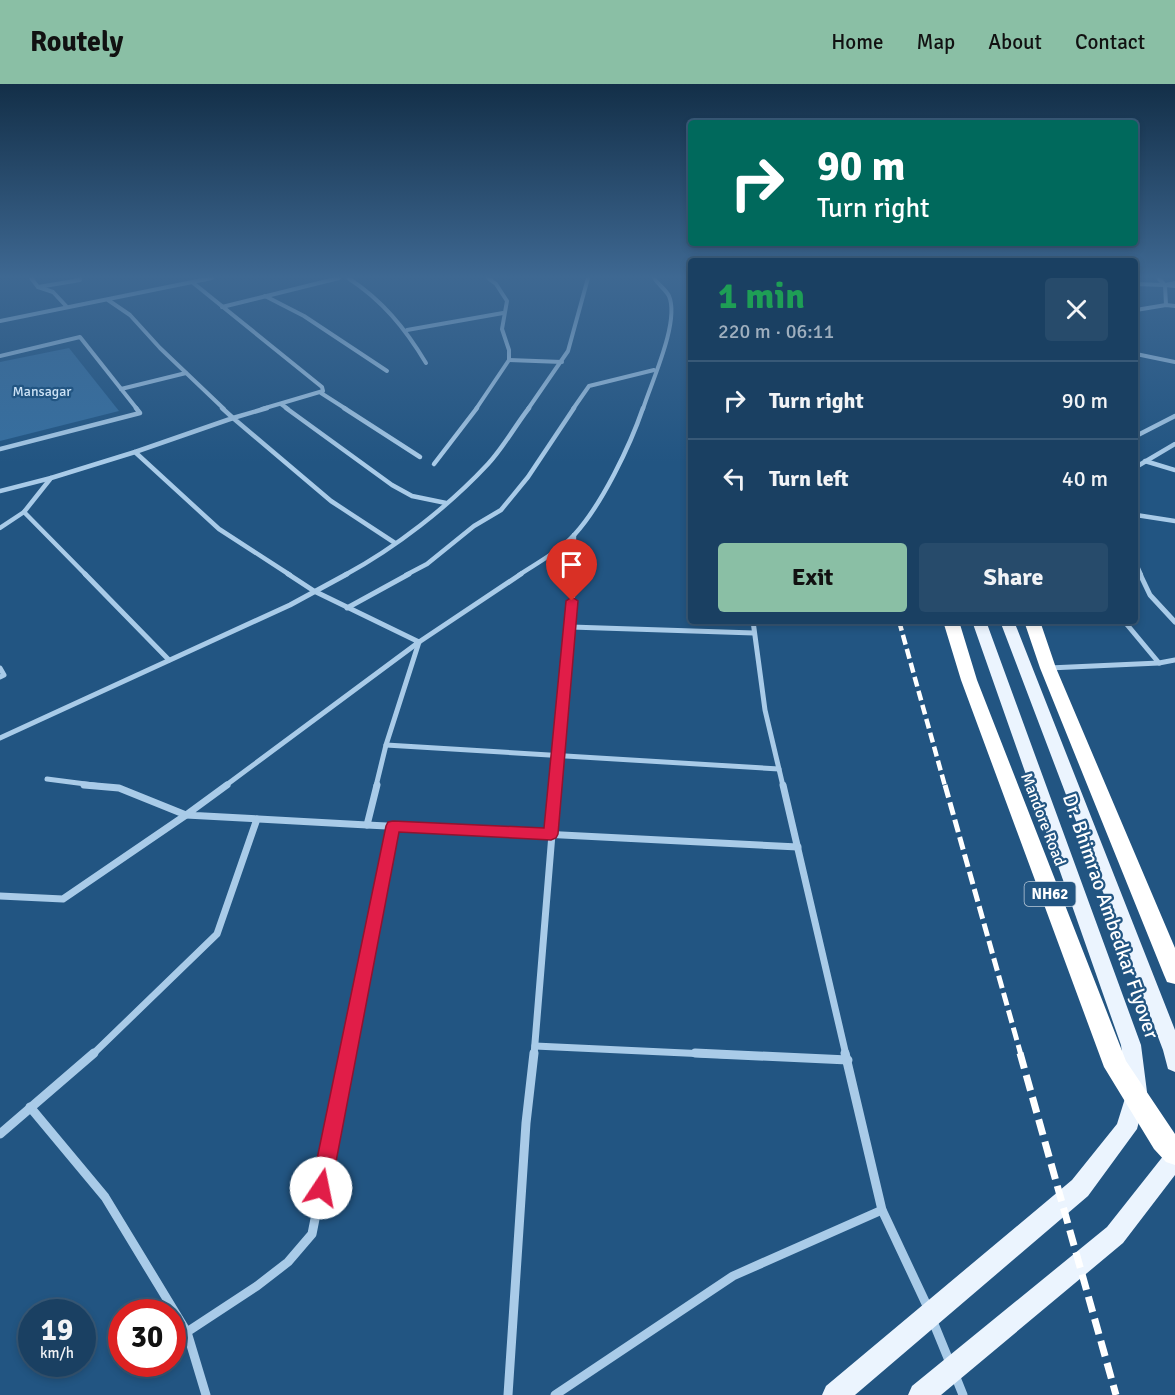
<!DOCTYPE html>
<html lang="en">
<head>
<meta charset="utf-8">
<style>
	body { margin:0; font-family:Signika,sans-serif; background:#274b6b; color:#f1f3f6; height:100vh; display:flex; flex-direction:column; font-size:22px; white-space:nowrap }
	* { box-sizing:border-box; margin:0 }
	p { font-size:20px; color:#9fafbe }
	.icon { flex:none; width:33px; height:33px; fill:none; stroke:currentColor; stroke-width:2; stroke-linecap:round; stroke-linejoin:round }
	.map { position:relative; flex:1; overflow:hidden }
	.side { position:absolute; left:688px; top:174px; width:450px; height:366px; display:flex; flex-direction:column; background:#1a4062; border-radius:6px; box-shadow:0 3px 9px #0003,0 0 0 2px #385977 }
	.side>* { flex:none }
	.guide { position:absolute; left:688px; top:36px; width:450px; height:126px; border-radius:6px; box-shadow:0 3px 9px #0003,0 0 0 2px #385977; background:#00695c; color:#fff; overflow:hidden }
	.speed { position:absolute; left:18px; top:1215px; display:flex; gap:12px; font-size:30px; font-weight:700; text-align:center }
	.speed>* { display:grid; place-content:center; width:78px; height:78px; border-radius:50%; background:#1a4062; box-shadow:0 3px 9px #0003,0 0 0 2px #385977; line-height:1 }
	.speed small { font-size:15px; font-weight:400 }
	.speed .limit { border:9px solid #d22; background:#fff; color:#111 }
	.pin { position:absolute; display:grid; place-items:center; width:51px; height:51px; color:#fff; margin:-62px -26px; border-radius:50% 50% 50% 0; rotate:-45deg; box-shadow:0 0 6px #0007 }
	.pin .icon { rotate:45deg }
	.me { position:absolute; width:66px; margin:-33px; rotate:11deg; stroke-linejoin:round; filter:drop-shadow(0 0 4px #0008) }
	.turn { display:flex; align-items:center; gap:21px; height:126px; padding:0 30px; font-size:27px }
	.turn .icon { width:78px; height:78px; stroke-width:2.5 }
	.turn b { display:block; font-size:42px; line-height:51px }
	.round { display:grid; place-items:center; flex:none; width:63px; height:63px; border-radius:6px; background:#274b6b }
	.head { display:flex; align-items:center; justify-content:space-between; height:102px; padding:0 30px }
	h1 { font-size:36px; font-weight:700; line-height:45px; color:#1e9e55 }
	.primary-button { display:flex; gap:12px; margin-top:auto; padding:12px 30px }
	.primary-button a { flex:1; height:69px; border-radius:6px; background:#8abfa5; color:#111; font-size:24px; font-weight:700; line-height:69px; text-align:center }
	.primary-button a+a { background:#274b6b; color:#f1f3f6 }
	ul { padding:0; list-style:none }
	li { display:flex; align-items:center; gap:18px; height:78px; padding:0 30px; border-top:2px solid #385977 }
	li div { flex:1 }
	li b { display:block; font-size:22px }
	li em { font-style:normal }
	header { display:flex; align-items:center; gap:36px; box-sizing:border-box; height:84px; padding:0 30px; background:#8abfa5; color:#111 }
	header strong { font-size:28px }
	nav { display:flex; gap:33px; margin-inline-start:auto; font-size:21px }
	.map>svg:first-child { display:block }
	.green { fill:#366fa0 }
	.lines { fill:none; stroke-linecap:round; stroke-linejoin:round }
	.street-far4 { stroke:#a9cbe8; stroke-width:4 }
	.street-far3 { stroke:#a9cbe8; stroke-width:4.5 }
	.street-far2 { stroke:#a9cbe8; stroke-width:5 }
	.street-far1 { stroke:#a9cbe8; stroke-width:7 }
	.street { stroke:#a9cbe8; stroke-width:9 }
	.primary { fill:#ebf4fe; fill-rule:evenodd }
	.highway { fill:#fff; fill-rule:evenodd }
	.rail-far2 { stroke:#fff; stroke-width:4.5; stroke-dasharray:10 4.5; stroke-linecap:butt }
	.rail-far1 { stroke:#fff; stroke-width:5; stroke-dasharray:13 5; stroke-linecap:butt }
	.rail { stroke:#fff; stroke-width:7; stroke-dasharray:16 7; stroke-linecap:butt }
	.route { fill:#e11d48; stroke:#92132f; stroke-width:1.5 }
	.labels { text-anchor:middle; stroke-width:4.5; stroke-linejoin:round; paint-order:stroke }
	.far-park-label { font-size:14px; fill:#cde3f6; stroke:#225582 }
	.shield { fill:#225582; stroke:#bdccda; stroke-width:1.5 }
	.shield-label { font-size:15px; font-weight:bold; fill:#fff }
	.street-label { font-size:16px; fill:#fff; stroke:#225582 }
	.near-street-label { font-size:20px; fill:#fff; stroke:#225582 }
</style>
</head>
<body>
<header>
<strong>Routely</strong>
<nav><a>Home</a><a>Map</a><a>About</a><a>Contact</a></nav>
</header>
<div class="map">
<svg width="1175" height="1311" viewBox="0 0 1175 1311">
	<rect width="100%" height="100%" fill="#225582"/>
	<path class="green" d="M69,264L119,327L0,357V278Z"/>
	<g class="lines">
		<g class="street-far4">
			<path d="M31,194L38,203L53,208L67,223"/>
			<path d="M348,194C382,216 405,244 426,279"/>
			<path d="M1158,194L1165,201L1166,221"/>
			<path d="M192,198L322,303L323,307L262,325"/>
			<path d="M1175,199L1165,201L1175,202"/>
			<path d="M1136,200L1165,201"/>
			<path d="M38,203L80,196L79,194"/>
			<path d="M265,212L304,232L387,287"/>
			<path d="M108,216L130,231L160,264L224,325"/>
			<path d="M222,223L339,194"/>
			<path d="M1136,226L1166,221L1175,222"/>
			<path d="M0,237L212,194"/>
			<path d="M407,246L503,229"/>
			<path d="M1136,270L1175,278"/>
			<path d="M0,272L80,253L137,325"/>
			<path d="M509,276L562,278"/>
			<path d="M121,305L186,289"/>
			<path d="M321,309L346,325"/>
			<path d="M281,320L288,325"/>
			<path d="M476,325L509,276V266L502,245L507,217L496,200L488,194"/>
			<path d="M528,325L568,267L588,194"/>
			<path d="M573,325L589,302L654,286"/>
			<path d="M643,325C651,299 680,238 669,212C666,206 658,200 654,194"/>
		</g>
		<g class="street-far3">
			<path d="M267,324L233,334L331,417L395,459"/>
			<path d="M286,324L392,401L412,412L446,419"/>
			<path d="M344,324L420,373"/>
			<path d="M1136,352L1175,332"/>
			<path d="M0,365L140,329L136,324"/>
			<path d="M135,368L233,334L222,324"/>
			<path d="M1145,377L1175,386"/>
			<path d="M434,380L477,324"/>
			<path d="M1136,383L1175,360"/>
			<path d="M0,407L51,394"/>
			<path d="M24,428L86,491"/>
			<path d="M1136,431L1175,437"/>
			<path d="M0,444L24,428L51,394L135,368L219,445L290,491"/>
			<path d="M1136,480L1141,491"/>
			<path d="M345,491C395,464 448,423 488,380C503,364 515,342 529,324"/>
			<path d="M406,491L427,480L474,442L501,426L528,393L574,324"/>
			<path d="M519,491C537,479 560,467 575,450C602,420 630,362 643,324"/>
			<path d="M573,491L574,451"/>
		</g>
		<g class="street-far2">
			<path d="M85,490L169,576"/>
			<path d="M1140,490L1150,511L1175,538"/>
			<path d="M347,524L409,490"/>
			<path d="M753,537L765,626L783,702"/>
			<path d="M1124,537L1159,579L1175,576"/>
			<path d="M571,543L754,549"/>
			<path d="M0,584L4,591L0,593"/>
			<path d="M1049,584L1159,579"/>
			<path d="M0,654L290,521L347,490"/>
			<path d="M386,661L779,685"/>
			<path d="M47,695L101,702"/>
			<path d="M225,702L419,558L314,507L288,490"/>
			<path d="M376,702L386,661L419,558L521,490"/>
			<path d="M556,702L572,539L573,490"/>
		</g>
		<g class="street-far1">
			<path d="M227,701L186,731L367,741"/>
			<path d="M377,701L367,741L798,763"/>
			<path d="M783,701L846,971"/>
			<path d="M0,812L63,815L186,731L119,704L84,701"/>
			<path d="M535,962L728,971"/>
			<path d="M92,971L217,850L257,735"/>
			<path d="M348,971L393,742"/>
			<path d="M534,971L556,701"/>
		</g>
		<g class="street">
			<path d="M695,969L848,976"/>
			<path d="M845,969L882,1126L929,1226"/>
			<path d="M30,1023L105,1113L187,1248"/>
			<path d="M0,1050L94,969"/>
			<path d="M932,1235L950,1279"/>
			<path d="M955,1291L963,1311"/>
			<path d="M206,1311L187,1248L257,1202L288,1178L312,1150L348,969"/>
			<path d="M508,1311L526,1039L534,969"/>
			<path d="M555,1311L733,1192L882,1126"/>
		</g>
		<g class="primary">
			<path d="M972,537H986L1141,961L1147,1008L1137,1045L1088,1112L855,1311H822L826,1302L1072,1096L1117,1040L1127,1008L1121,961Z"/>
			<path d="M1000,537H1014L1175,946V988L1168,985L1163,966Z"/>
			<path d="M1175,1059V1091L1123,1159L941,1311H908L912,1302L1107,1143L1164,1071L1167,1062Z"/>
		</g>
		<g class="highway">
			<path d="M943,537H959L977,596L1126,977L1175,1050V1081L1166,1078L1154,1065L1104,983L961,596Z"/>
			<path d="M1024,537H1040L1056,584L1175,864V900L1167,898L1164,891L1040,584Z"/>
		</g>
		<path class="rail-far2" d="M899,537L945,702"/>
		<path class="rail-far1" d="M945,701L1021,971"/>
		<path class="rail" d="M1020,969L1116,1311"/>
	</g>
	<linearGradient id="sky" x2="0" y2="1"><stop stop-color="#132f48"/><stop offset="0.51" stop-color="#3e6892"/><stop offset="1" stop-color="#3e6892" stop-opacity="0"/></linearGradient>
	<rect width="1175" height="378" fill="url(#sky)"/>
	<path class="route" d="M572,513L578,517L558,750L556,754L551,756L399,748L331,1104L328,1111L321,1114L314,1111L311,1104L386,742L388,738L393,737L544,744L566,517Z"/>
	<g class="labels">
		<g class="far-park-label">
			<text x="42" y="312">Mansagar</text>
		</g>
		<rect class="shield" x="1024.5" y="798" width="51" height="24" rx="4.5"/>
		<g class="shield-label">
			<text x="1050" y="815">NH62</text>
		</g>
		<g class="street-label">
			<text transform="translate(1044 735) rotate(69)" y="6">Mandore Road</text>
		</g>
		<g class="near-street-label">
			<text transform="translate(1111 832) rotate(71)" y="7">Dr. Bhimrao Ambedkar Flyover</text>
		</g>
	</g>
</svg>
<div class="speed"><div>19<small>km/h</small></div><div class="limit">30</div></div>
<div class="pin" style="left:572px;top:517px;background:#d93025"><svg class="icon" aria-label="arrive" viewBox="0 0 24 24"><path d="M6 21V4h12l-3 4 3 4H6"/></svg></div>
<svg class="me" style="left:321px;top:1104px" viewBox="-20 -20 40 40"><circle r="19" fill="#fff"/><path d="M0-13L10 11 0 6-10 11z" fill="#e11d48"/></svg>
<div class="guide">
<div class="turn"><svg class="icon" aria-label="right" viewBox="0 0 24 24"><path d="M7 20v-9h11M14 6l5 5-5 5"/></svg><div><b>90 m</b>Turn right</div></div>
</div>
<section class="side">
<div class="head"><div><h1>1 min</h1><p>220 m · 06:11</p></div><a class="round"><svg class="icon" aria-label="close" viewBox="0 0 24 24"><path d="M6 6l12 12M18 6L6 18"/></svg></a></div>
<ul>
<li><svg class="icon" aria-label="right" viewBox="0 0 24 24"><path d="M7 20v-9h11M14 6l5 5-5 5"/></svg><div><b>Turn right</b></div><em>90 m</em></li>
<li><svg class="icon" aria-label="left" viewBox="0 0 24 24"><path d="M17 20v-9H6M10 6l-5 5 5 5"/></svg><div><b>Turn left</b></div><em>40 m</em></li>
</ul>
<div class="primary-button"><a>Exit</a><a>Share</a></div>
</section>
</div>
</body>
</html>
